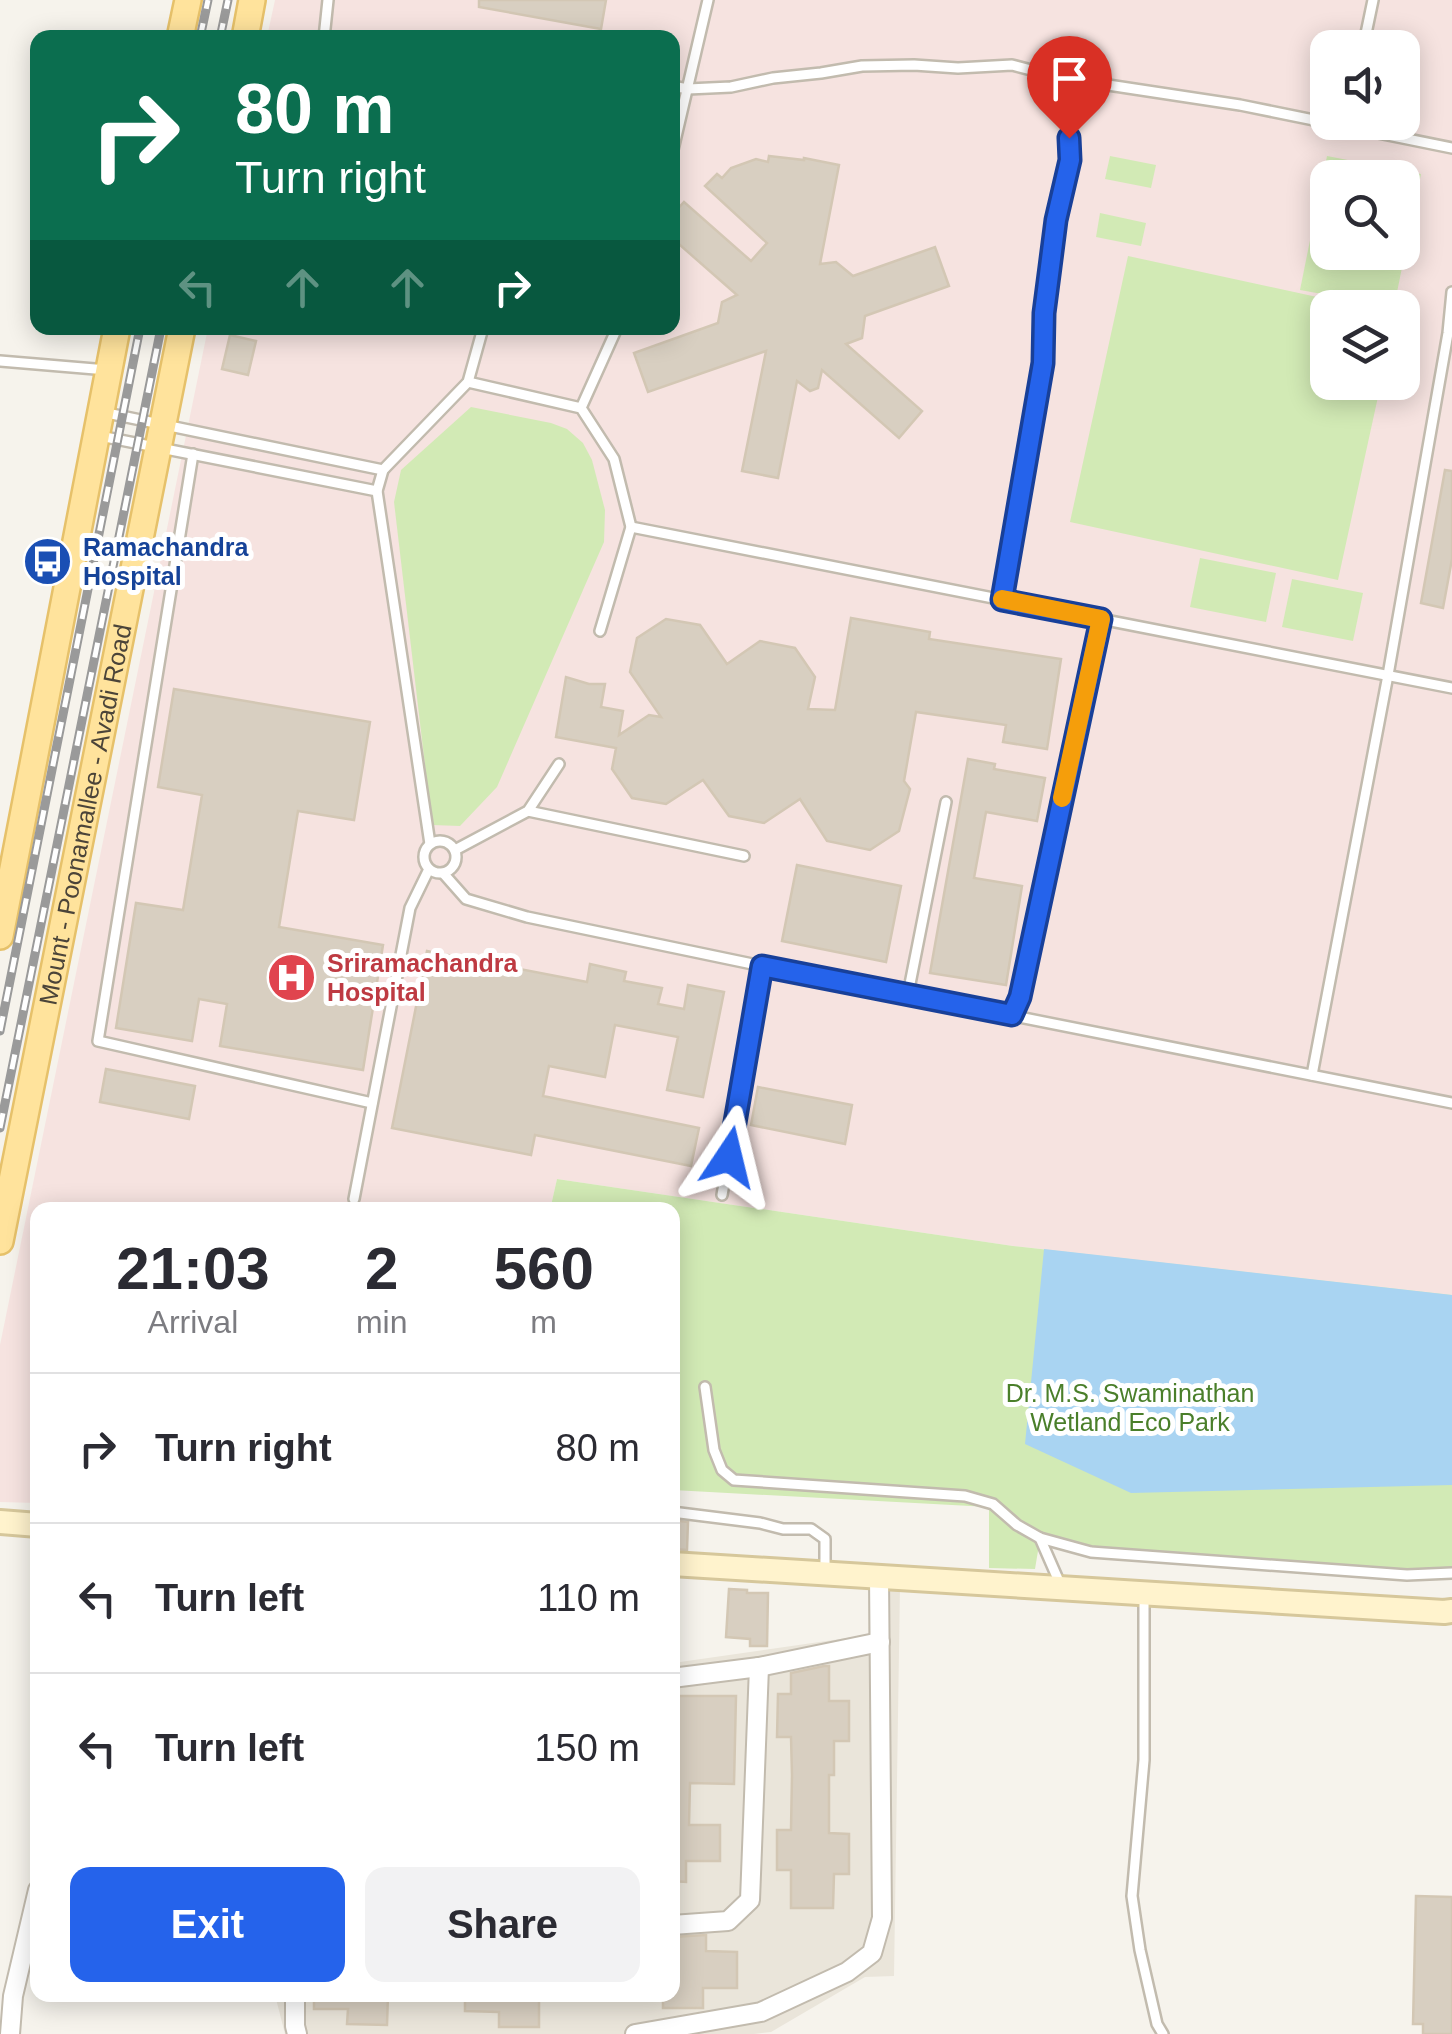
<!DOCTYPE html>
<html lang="en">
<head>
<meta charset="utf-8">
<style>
	body { margin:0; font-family:Arial,sans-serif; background:#f2f2f3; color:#2b2b33; height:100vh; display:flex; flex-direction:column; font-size:38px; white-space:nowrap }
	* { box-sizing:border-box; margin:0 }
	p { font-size:32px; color:#7c7c81 }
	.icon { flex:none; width:55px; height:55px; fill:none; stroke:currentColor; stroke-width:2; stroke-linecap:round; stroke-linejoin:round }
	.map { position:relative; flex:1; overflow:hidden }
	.drawer { position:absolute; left:30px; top:1202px; width:650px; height:800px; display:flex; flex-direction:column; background:#fff; border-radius:20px; box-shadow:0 5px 25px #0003 }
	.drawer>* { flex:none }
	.guide { position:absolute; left:30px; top:30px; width:650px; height:305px; border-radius:20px; box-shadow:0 5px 25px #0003; background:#0b6e4f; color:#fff; overflow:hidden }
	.tools { position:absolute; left:1310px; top:30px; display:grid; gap:20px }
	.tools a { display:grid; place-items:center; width:110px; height:110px; border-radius:20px; background:#fff; box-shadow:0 5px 25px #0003; font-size:50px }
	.pin { position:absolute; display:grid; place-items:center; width:85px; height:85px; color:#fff; margin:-102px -42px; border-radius:50% 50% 50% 0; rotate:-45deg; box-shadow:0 0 10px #0007 }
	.pin .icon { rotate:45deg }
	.me { position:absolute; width:110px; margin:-55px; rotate:10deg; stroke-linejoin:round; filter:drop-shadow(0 0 8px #0008) }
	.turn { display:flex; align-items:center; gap:35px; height:210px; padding:0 40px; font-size:45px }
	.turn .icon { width:130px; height:130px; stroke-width:2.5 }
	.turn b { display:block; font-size:70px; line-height:85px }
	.lanes { display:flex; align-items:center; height:95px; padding:0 40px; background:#0003; justify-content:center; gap:50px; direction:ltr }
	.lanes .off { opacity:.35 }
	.eta { display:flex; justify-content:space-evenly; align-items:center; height:170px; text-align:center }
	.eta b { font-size:60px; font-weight:600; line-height:70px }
	.action { display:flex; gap:20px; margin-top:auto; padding:20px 40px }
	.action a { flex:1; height:115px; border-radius:20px; background:#2563eb; color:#fff; font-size:40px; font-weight:600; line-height:115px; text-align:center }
	.action a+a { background:#f2f2f3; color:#2b2b33 }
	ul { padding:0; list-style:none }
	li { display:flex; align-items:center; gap:30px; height:150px; padding:0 40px; border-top:2px solid #e1e1e2 }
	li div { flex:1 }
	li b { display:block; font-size:38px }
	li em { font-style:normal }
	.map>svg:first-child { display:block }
	.residential { fill:#eae5da }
	.medical { fill:#f6e3e0; fill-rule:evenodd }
	.green { fill:#d2eab5; fill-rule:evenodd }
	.water { fill:#a9d4f2 }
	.building { fill:#d8cfc1; stroke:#d3c7b4; stroke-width:2.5 }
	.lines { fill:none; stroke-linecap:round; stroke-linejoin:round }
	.lane-casing { stroke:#c2bbae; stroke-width:14 }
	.street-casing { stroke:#c2bbae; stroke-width:22 }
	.secondary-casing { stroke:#d6c79b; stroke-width:28 }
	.primary-casing { stroke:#e6c16a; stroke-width:30 }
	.lane { stroke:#fff; stroke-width:9 }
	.street { stroke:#fff; stroke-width:18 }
	.secondary { stroke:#fff3cd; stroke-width:22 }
	.primary { stroke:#ffe39c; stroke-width:25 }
	.rail-casing { stroke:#9a9a9a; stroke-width:9 }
	.rail { stroke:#fff; stroke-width:5; stroke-dasharray:15; stroke-linecap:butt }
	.route-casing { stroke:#184099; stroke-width:25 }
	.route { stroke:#2563eb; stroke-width:18 }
	.slow { stroke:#f59e0b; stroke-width:18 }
	.labels { text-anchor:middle; stroke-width:10; stroke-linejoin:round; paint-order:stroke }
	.transit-label { font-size:25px; font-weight:bold; fill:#164399; stroke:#fff; text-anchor:start }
	.street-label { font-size:25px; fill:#4b4439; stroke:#fff }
	.health-label { font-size:25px; font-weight:bold; fill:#be3a42; stroke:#fff; text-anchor:start }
	.park-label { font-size:25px; fill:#4a7f2a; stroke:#fff }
</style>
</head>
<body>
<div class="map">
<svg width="1452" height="2034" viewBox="0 0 1452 2034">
	<rect width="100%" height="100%" fill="#f6f3ec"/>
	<path class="residential" d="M868,1584L900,1586L894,1976L865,1977L771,2032L754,2034H285L275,1995H672L673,1663L868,1635Z"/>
	<path class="medical" d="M275,0H1452V1295L1013,1246L557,1179L550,1210H299L262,1204L260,1210H38L37,1503L0,1502V1345L208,328H672V38L267,37ZM1328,48H1402V122H1328ZM1328,178H1402V252H1328ZM1328,308H1402V382H1328Z"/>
	<g class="green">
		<path d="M1110,156L1156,165L1151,188L1105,179Z"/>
		<path d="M1327,156L1421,174L1394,307L1300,290ZM1328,178H1402V252H1328Z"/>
		<path d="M1100,213L1146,223L1141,246L1096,237Z"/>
		<path d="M1128,256L1363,307L1328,308V382L1381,383L1338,580L1070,522Z"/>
		<path d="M471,407L551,423L567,429L583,443L592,460L605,510L604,542L497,787L460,826L432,825L394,502L401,470Z"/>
		<path d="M1200,558L1276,573L1266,622L1190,607Z"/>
		<path d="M1292,579L1363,593L1353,641L1282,627Z"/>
		<path d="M557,1179L1013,1246L1452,1295V1573L1407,1575L1091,1552L1040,1539L1035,1569L989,1568V1507L673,1490L672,1210H550Z"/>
	</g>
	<path class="water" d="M1044,1249L1452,1295V1485L1131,1493L1025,1444Z"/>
	<g class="building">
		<path d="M479,0H606L601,29L479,7Z"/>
		<path d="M769,156L804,160V158L839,165L820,264L836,262L853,276L935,247L949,286L865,316L862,338L846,344L922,411L899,438L822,370L818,388L810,391L797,381L778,478L742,471L766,351L648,392L634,353L718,323L722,302L737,295L672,238V215L684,202L751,261L767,243L705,186L717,174L722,178L731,168L756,159L768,162Z"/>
		<path d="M230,335L256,341L248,375L222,369Z"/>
		<path d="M1445,470L1452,471V559L1443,608L1421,603Z"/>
		<path d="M851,618L930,632L929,639L1061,659L1047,749L1003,742L1006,725L916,712L904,781L910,789L899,831L870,850L827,841L800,799L764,823L729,816L703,780L666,804L632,798L612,769L616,748L556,737L566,677L589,684H605L601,707L623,711L619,735L649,715L661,717L630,672L637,638L666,619L700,625L727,664L760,641L795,648L815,677L808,709L835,710Z"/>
		<path d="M174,689L370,722L354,820L298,811L279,927L383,945L363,1070L220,1046L227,1004L199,999L192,1041L116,1028L136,903L183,910L202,795L158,787Z"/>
		<path d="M968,759L995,764L994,769L1045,778L1037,821L986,812L974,878L1022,886L1006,985L930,973Z"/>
		<path d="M797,865L901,886L886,962L782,941Z"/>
		<path d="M427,951L587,982L590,964L626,972L624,981L662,988L658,1004L684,1009L688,985L724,992L703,1097L667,1090L678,1037L615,1025L605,1077L549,1066L543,1096L699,1128L691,1166L535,1135L531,1155L392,1128Z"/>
		<path d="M106,1069L195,1086L189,1119L100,1102Z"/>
		<path d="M758,1087L852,1105L845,1144L751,1125Z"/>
		<path d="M672,1520L688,1522L687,1550L672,1549Z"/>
		<path d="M729,1589L747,1590V1593H768L767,1646H750V1639L726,1637Z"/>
		<path d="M824,1666H829V1701H849V1741H834V1775H829V1833L849,1834V1874H834L833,1908H791V1870H777V1830H791L792,1775L791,1737H777L778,1694H791V1673Z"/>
		<path d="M672,1696H736L734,1784L690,1783L689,1825H720V1861H686V1882L672,1881Z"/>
		<path d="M1416,1896L1452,1897V2034H1423V2024H1413Z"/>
		<path d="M706,1935V1951L737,1952V1988H703V2008H663V1995H672V1937Z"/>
		<path d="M314,1995H388L387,2025L347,2024L348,2009H314Z"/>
		<path d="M465,1995H539V2027H499V2012L465,2011Z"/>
	</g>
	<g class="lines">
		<defs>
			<g id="lane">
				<path d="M324,38L328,0"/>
				<path d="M1363,48L1373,0"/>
				<path d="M1062,78L1240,105L1452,148"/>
				<path d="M672,86L688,89L731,87L773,78L821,73L862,66L914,65L958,68L1012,65L1062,78L1069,115L1070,160L1056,219L1044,313L1043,363L1002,600"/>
				<path d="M672,154L708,0"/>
				<path d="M0,361L107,370"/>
				<path d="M468,382L581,408L614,459L631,527L600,631"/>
				<path d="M581,408L617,328"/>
				<path d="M102,412L383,470"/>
				<path d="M100,436L377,491"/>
				<path d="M193,454L98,1041L372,1103"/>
				<path d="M631,527L1452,688"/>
				<path d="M528,811L744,856"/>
				<circle cx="440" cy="857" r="16"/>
				<path d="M430,844L377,491L383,470L468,382L483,328"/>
				<path d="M455,850L528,811L559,764"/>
				<path d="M443,873L466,899L527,917L762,966L1452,1103"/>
				<path d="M908,994L946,802"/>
				<path d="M1012,1015L1020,997L1101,619"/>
				<path d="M1312,1075L1388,675L1448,333L1452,292"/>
				<path d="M722,1195L762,966"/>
				<path d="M354,1199L410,908L429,869"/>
				<path d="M705,1387L714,1450L722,1470L734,1480L965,1496L993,1504L1017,1525L1040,1538L1091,1552L1407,1575L1452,1573"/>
				<path d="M672,1512L760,1523L783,1529H811L825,1539V1570"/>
				<path d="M1040,1538L1061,1586"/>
				<path d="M1144,1596V1760L1132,1896L1140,1950L1157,2024L1163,2034"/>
			</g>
			<g id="street">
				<path d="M672,1678L759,1667L880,1642"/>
				<path d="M672,1925L728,1921L750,1900L759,1667"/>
				<path d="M295,1995V2026L297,2034"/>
				<path d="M10,2034L13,1996L38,1890"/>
				<path d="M635,2034L761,2012L847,1972L872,1953L882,1918L879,1576"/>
			</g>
			<g id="secondary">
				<path d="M0,1522L38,1525"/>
				<path d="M672,1564L1444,1612L1452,1611"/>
			</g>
			<g id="primary">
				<path d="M180,38L188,0"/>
				<path d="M245,38L252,0"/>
				<path d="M0,936L117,328"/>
				<path id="s1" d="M0,1241L182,328"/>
			</g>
		</defs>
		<use href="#lane" class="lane-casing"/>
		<use href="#street" class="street-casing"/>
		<use href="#secondary" class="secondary-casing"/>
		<use href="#primary" class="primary-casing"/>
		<use href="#lane" class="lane"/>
		<use href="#street" class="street"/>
		<use href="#secondary" class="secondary"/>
		<use href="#primary" class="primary"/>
		<defs>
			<g id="rail">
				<path d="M200,38L208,0"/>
				<path d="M220,38L228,0"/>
				<path d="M0,1031L140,328"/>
				<path d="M0,1128L161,328"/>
			</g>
		</defs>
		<use href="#rail" class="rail-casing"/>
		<use href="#rail" class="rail"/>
	</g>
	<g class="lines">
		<defs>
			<path id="route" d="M729,1157L762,966L1012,1015L1020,997L1101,619L1002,600L1043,363L1044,313L1050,267L1056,220L1070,160L1069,138"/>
		</defs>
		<use href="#route" class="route-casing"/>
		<use href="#route" class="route"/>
		<path class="slow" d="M1002,599L1101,619L1062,798"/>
	</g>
	<defs>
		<symbol id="bus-disc" viewBox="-11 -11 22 22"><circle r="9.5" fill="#1a4fb4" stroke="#fff"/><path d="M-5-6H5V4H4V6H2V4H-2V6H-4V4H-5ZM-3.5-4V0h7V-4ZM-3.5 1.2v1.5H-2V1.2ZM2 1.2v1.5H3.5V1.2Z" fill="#fff"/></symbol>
		<symbol id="hospital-disc" viewBox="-11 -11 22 22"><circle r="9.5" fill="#e0444e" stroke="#fff"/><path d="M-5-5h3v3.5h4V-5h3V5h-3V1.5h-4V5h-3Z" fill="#fff"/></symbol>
	</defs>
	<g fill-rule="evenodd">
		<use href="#bus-disc" x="20" y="534" width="55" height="55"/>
		<use href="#hospital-disc" x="264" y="950" width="55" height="55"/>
	</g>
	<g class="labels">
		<g class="transit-label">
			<text x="83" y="556">Ramachandra<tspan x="83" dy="29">Hospital</tspan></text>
		</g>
		<g class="street-label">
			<text dy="9" stroke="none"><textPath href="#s1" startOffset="435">Mount - Poonamallee - Avadi Road</textPath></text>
		</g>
		<g class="health-label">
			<text x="327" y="972">Sriramachandra<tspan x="327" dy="29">Hospital</tspan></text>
		</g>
		<g class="park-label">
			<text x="1130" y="1402">Dr. M.S. Swaminathan<tspan x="1130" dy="29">Wetland Eco Park</tspan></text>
		</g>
	</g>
</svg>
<div class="tools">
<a><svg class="icon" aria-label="sound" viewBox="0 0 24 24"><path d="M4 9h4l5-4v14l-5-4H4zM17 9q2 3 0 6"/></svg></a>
<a><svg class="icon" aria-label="search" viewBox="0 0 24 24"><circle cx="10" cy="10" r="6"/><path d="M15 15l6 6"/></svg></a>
<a><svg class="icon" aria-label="layers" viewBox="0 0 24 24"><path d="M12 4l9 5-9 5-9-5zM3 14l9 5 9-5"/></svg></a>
</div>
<div class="pin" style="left:1069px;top:138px;background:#d93025"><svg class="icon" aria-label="arrive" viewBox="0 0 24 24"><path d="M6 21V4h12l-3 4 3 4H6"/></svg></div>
<svg class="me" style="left:729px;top:1157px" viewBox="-20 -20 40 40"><path d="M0-17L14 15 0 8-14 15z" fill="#2563eb" stroke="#fff" stroke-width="4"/></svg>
<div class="guide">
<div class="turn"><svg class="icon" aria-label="right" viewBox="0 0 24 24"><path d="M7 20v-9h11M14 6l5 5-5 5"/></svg><div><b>80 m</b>Turn right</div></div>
<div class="lanes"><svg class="icon off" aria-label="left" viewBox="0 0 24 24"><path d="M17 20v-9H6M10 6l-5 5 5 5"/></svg><svg class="icon off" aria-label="ahead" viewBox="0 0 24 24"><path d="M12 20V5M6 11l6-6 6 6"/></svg><svg class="icon off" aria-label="ahead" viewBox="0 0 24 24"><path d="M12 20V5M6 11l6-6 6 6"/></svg><svg class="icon" aria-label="right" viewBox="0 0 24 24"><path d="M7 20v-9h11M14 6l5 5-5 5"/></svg></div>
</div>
<section class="drawer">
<div class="eta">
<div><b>21:03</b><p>Arrival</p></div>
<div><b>2</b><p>min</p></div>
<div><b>560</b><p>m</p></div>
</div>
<ul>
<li><svg class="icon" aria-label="right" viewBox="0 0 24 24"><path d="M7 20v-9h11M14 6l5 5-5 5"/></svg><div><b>Turn right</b></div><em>80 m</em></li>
<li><svg class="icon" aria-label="left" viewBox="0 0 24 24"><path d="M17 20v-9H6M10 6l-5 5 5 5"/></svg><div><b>Turn left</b></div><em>110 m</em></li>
<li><svg class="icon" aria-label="left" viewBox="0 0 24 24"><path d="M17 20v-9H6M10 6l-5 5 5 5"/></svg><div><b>Turn left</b></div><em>150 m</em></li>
</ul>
<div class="action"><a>Exit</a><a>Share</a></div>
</section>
</div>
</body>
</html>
